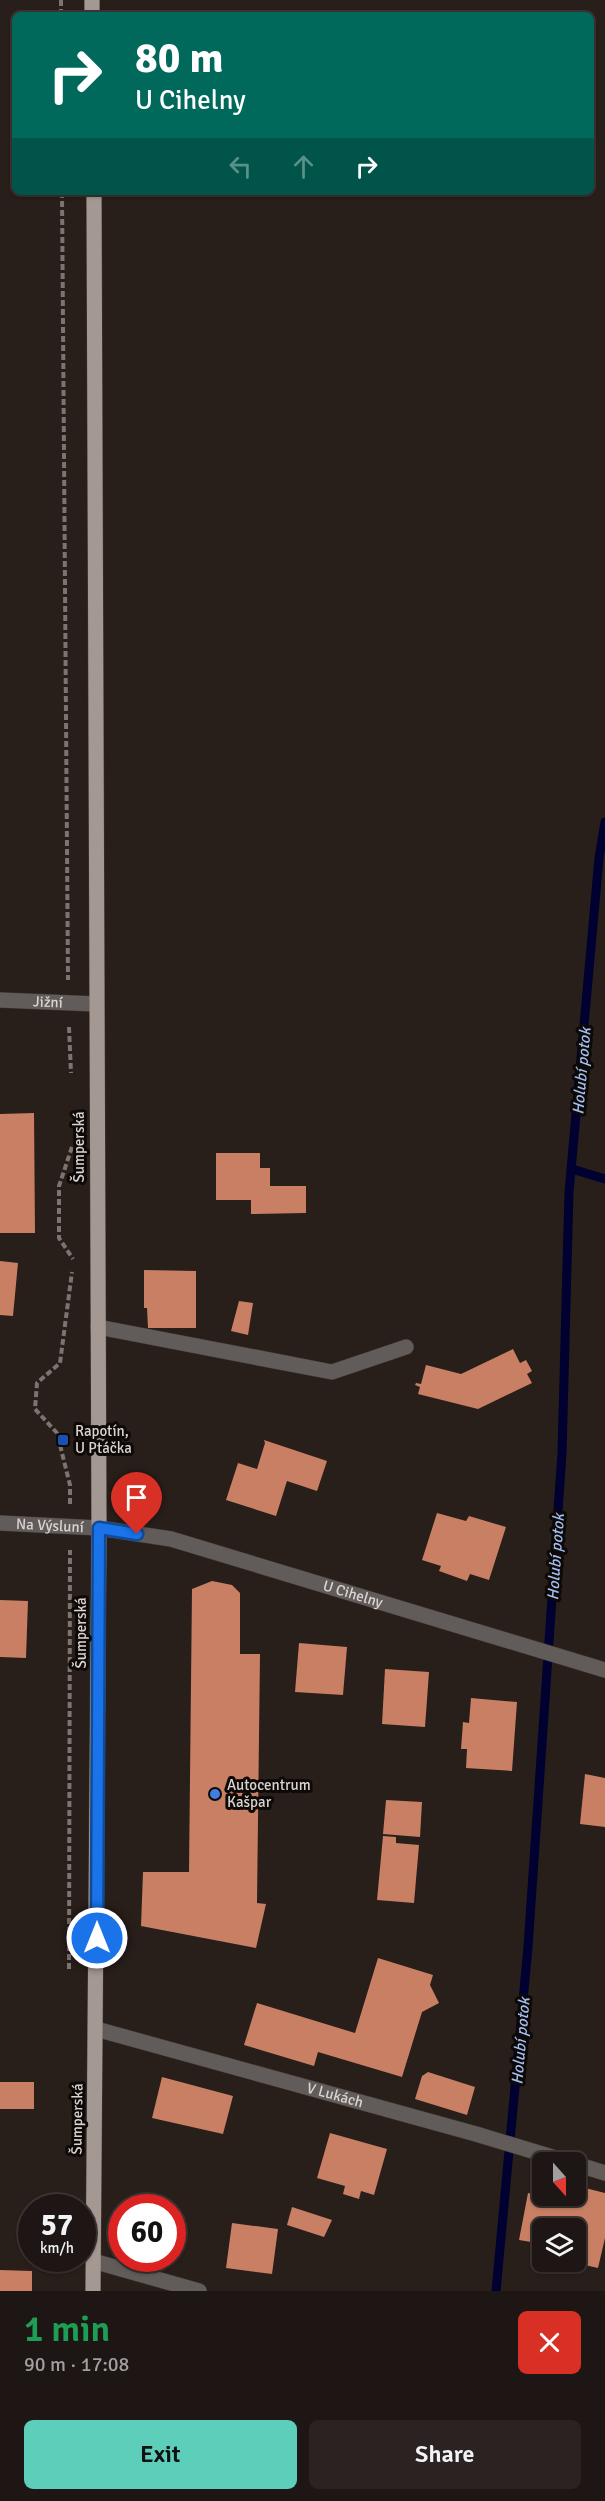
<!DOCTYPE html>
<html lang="en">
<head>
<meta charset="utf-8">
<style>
	body { margin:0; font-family:Signika,sans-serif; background:#2b2322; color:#f1f3f6; height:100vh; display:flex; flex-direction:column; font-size:22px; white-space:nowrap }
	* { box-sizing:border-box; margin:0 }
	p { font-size:20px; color:#a19fa0 }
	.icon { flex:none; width:33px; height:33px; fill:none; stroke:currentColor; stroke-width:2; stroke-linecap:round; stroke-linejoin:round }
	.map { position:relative; height:2291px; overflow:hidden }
	.panel { display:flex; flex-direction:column; background:#1e1614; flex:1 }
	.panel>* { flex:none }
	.guide { position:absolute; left:12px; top:12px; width:582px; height:183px; border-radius:9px; box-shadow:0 2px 4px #0004,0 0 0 2px #3c3534; background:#00695c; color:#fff; overflow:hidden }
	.needle { width:39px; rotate:159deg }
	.tools { position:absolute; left:532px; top:2152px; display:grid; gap:12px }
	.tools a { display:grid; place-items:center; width:54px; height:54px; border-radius:9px; background:#1e1614; box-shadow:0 2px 4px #0004,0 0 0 2px #3c3534; font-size:30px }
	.speed { position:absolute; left:18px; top:2194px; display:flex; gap:12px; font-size:30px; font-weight:700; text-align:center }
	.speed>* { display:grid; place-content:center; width:78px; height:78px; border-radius:50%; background:#1e1614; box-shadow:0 2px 4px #0004,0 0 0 2px #3c3534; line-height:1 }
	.speed small { font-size:15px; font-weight:400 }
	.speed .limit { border:9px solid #d22; background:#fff; color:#111 }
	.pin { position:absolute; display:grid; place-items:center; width:51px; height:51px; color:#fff; margin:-62px -26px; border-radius:50% 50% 50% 0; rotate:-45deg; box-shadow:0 0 6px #0007 }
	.pin .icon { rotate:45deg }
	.me { position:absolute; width:66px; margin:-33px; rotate:0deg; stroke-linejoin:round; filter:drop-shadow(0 0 4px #0008) }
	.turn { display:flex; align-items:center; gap:21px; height:126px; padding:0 24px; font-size:27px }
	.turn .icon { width:78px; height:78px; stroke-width:2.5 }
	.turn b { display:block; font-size:42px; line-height:51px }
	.lanes { display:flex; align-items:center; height:57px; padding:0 24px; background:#0003; justify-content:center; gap:30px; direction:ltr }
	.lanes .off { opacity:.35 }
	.round { display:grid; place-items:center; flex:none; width:63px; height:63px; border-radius:9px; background:#2b2322 }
	.head { display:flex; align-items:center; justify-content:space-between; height:102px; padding:0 24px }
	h1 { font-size:36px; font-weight:600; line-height:45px; color:#1e9e55 }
	.cta { display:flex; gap:12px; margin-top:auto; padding:12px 24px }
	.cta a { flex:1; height:69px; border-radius:9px; background:#5cceba; color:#111; font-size:24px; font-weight:600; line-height:69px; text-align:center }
	.cta a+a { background:#2b2322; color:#f1f3f6 }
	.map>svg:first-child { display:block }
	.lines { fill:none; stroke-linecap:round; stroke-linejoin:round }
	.stream { stroke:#000031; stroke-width:9 }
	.building { fill:#c87f64 }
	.service-casing { stroke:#453b37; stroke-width:16 }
	.minor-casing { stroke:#453b37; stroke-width:16 }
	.primary-casing { stroke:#453b37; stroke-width:16 }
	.path { stroke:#7d7471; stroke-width:4; stroke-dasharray:6 3; stroke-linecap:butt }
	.service { stroke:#615c59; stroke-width:15 }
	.minor { stroke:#615c59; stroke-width:15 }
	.primary { stroke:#a39992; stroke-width:15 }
	.route-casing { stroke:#114b97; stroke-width:15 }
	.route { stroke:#1a73e8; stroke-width:10 }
	.transit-dot { fill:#1a4fb4; stroke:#0d0907; stroke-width:2 }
	.shop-dot { fill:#3f7fe0; stroke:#0d0907; stroke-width:2 }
	.labels { text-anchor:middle; stroke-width:6; stroke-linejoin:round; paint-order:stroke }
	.street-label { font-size:15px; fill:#dbd3d1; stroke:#0d0907 }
	.poi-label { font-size:15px; fill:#dbd3d1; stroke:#0d0907; text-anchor:start }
	.water-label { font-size:16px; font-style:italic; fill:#a4bef1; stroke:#0d0907 }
</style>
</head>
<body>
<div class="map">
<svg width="605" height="2291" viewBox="0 0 605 2291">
	<rect width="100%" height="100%" fill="#281e1a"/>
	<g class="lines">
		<g class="stream">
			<path d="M572,1169L605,1179"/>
			<path d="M496,2291L528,1947L562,1453L569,1192L599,858L605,822"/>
		</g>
	</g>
	<g class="building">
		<path d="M34,1113L35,1233H0V1114Z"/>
		<path d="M216,1153H260V1168H270V1186H306V1213L251,1214V1200H216Z"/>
		<path d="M0,1261L18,1263L13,1316L0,1315Z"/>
		<path d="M144,1270L196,1271V1328H148L147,1308H144Z"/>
		<path d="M239,1301L253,1303L248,1335L231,1331Z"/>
		<path d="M513,1349L520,1363L526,1360L532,1371L527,1374L532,1383L478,1409L418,1394L420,1387L415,1385L416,1383L421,1384L426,1365L461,1374Z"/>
		<path d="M264,1440L327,1461L317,1491L287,1481L276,1516L226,1500L238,1463L257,1469L265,1443Z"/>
		<path d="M437,1513L466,1521L469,1516L506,1527L489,1580L470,1574L467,1581L439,1571L441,1566L422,1560Z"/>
		<path d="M212,1581L232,1585L240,1593V1654H260L257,1903L266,1904L256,1948L141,1926L143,1872H189L192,1589Z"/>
		<path d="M0,1600L28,1601L26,1658L0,1657Z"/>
		<path d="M299,1643L347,1647L343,1695L295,1692Z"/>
		<path d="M385,1669L429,1672L425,1727L382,1724Z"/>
		<path d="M471,1698L517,1702L512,1771L466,1768L467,1749H461L463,1722L469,1723Z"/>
		<path d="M585,1774L605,1778V1827L580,1824Z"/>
		<path d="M386,1800L422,1802L420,1837L383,1834Z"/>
		<path d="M383,1836L396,1837V1843L419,1845L414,1903L377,1900Z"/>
		<path d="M378,1958L433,1975L430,1985L439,2003L422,2012L402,2077L318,2052L314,2066L244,2045L257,2003L355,2033Z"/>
		<path d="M428,2072L475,2087L467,2115L415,2099L422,2076Z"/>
		<path d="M162,2077L233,2096L223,2134L152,2118Z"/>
		<rect x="0" y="2082" width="34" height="27"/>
		<path d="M330,2133L387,2149L374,2195L361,2191L359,2199L343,2194L345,2186L317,2178Z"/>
		<path d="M585,2188L605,2193V2238L598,2268L576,2263V2229H543V2244L519,2240L528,2193L582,2204Z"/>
		<path d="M292,2207L332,2220L324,2237L287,2225Z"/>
		<path d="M232,2223L278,2229L272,2274L226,2268Z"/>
		<path d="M0,2270L32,2271V2291H0Z"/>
	</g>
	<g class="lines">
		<defs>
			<path id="service" d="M98,1327L332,1372L406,1347"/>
			<g id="minor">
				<path id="s1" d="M0,1000L96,1004"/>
				<path id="s2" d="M0,1523L99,1528L171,1539L605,1670"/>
				<path id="s3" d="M96,2029L476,2134L572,2163"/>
				<path d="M576,2164L605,2173"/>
				<path d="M93,2261L199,2291"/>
			</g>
			<g id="primary">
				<path d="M92,0V15"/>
				<path d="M93,2291L99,1528L94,192"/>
			</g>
		</defs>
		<use href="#service" class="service-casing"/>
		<use href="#minor" class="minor-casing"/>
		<use href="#primary" class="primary-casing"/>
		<g class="path">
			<path d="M61,0V15"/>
			<path d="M62,192L68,980"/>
			<path d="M69,1027L71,1073"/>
			<path d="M72,1147L59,1186V1238L73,1259"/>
			<path d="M70,1504V1485L57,1433L35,1409L37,1383L60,1363L72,1272"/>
			<path d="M69,1969L70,1550"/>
		</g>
		<use href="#service" class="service"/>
		<use href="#minor" class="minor"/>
		<use href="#primary" class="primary"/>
	</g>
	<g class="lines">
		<defs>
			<path id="route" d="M97,1938L99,1528L137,1534"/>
		</defs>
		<use href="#route" class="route-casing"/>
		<use href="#route" class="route"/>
	</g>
	<rect class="transit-dot" x="57" y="1434" width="12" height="12" rx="3"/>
	<circle class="shop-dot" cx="215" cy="1794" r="6"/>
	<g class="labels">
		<g class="street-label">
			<text dy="5" stroke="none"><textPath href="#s1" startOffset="48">Jižní</textPath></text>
			<text transform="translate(79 1147) rotate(-90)" y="5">Šumperská</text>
			<text dy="5" stroke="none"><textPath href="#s2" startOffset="50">Na Výsluní</textPath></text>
			<text dy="5" stroke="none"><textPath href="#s2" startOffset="362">U Cihelny</textPath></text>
			<text transform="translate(81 1633) rotate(-90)" y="5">Šumperská</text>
			<text dy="5" stroke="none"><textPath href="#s3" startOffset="248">V Lukách</textPath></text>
			<text transform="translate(77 2119) rotate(-89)" y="5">Šumperská</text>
		</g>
		<g class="poi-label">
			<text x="75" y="1436">Rapotín,<tspan x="75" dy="17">U Ptáčka</tspan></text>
			<text x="227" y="1790">Autocentrum<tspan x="227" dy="17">Kašpar</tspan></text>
		</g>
		<g class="water-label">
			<text transform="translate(581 1071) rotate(-85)" y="6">Holubí potok</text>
			<text transform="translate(555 1557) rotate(-86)" y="6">Holubí potok</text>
			<text transform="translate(520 2041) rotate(-85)" y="6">Holubí potok</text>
		</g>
	</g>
</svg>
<div class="tools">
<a><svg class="needle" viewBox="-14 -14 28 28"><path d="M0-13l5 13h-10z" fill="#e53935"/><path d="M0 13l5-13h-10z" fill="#a19fa0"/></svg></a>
<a><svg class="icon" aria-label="layers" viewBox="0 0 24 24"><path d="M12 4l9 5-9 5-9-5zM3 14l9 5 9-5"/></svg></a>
</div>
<div class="speed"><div>57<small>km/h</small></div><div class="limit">60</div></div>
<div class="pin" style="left:137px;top:1534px;background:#d93025"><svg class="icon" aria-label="arrive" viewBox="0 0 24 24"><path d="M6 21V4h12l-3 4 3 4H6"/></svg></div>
<svg class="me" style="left:97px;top:1938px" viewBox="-20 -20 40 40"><circle r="17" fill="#1a73e8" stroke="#fff" stroke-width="3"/><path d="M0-11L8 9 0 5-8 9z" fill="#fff"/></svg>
<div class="guide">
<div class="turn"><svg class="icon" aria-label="right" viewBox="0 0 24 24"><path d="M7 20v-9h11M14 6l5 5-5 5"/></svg><div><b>80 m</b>U Cihelny</div></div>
<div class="lanes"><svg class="icon off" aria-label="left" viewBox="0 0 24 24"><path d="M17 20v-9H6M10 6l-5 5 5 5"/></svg><svg class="icon off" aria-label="ahead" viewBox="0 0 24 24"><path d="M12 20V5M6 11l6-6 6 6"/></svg><svg class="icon" aria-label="right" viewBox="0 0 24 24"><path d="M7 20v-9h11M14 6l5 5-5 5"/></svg></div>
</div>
</div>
<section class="panel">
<div class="head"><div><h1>1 min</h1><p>90 m · 17:08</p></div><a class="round" style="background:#d93025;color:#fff"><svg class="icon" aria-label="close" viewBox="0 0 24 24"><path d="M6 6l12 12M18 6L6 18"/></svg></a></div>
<div class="cta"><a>Exit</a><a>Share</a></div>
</section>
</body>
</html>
